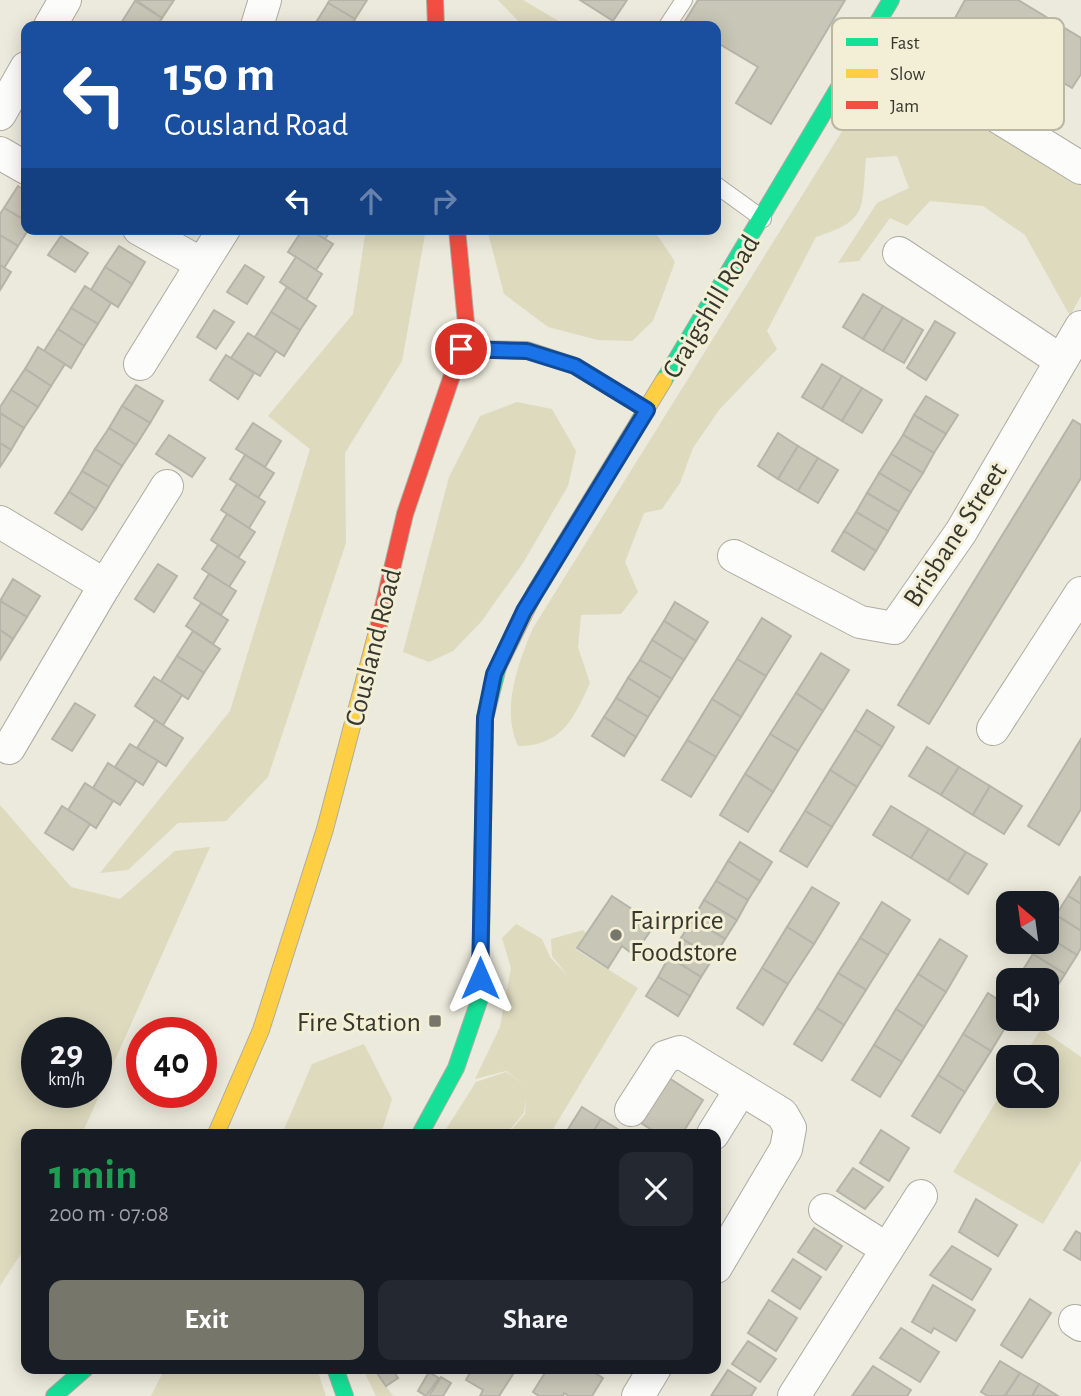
<!DOCTYPE html>
<html lang="en">
<head>
<meta charset="utf-8">
<style>
	body { margin:0; font-family:"Alegreya Sans",sans-serif; background:#242831; color:#f1f3f6; height:100vh; display:flex; flex-direction:column; font-size:26px; white-space:nowrap }
	* { box-sizing:border-box; margin:0 }
	p { font-size:23px; color:#9ea1a6 }
	.icon { flex:none; width:38px; height:38px; fill:none; stroke:currentColor; stroke-width:2; stroke-linecap:round; stroke-linejoin:round }
	.map { position:relative; flex:1; overflow:hidden }
	.drawer { position:absolute; left:21px; top:1129px; width:700px; height:245px; display:flex; flex-direction:column; background:#171b24; border-radius:14px; box-shadow:0 4px 18px #0003 }
	.drawer>* { flex:none }
	.guide { position:absolute; left:21px; top:21px; width:700px; height:214px; border-radius:14px; box-shadow:0 4px 18px #0003; background:#1a4fa0; color:#fff; overflow:hidden }
	.needle { width:46px; rotate:331deg }
	.buttons { position:absolute; left:996px; top:891px; display:grid; gap:14px }
	.buttons a { display:grid; place-items:center; width:63px; height:63px; border-radius:14px; background:#171b24; box-shadow:0 4px 18px #0003; font-size:35px }
	.speed { position:absolute; left:21px; top:1017px; display:flex; gap:14px; font-size:35px; font-weight:700; text-align:center }
	.speed>* { display:grid; place-content:center; width:91px; height:91px; border-radius:50%; background:#171b24; box-shadow:0 4px 18px #0003; line-height:1 }
	.speed small { font-size:18px; font-weight:400 }
	.speed .limit { border:10px solid #d22; background:#fff; color:#111 }
	.pin { position:absolute; display:grid; place-items:center; width:60px; height:60px; color:#fff; margin:-30px; border:4px solid #fff; border-radius:50%; box-shadow:0 2px 7px #0007 }
	.me { position:absolute; width:77px; margin:-38px; rotate:0deg; stroke-linejoin:round; filter:drop-shadow(0 0 5px #0008) }
	.turn { display:flex; align-items:center; gap:24px; height:147px; padding:0 28px; font-size:32px }
	.turn .icon { width:91px; height:91px; stroke-width:2.5 }
	.turn b { display:block; font-size:49px; line-height:60px }
	.lanes { display:flex; align-items:center; height:66px; padding:0 28px; background:#0003; justify-content:center; gap:35px; direction:ltr }
	.lanes .off { opacity:.35 }
	.round { display:grid; place-items:center; flex:none; width:74px; height:74px; border-radius:14px; background:#242831 }
	.head { display:flex; align-items:center; justify-content:space-between; height:119px; padding:0 28px }
	h1 { font-size:42px; font-weight:600; line-height:52px; color:#1e9e55 }
	.button { display:flex; gap:14px; margin-top:auto; padding:14px 28px }
	.button a { flex:1; height:80px; border-radius:14px; background:#77766a; color:#fff; font-size:28px; font-weight:600; line-height:80px; text-align:center }
	.button a+a { background:#242831; color:#f1f3f6 }
	.map>svg:first-child { display:block }
	.green { fill:#dddabe; fill-rule:evenodd }
	.building { fill:#c8c6b6; stroke:#b5b4a9; stroke-width:2 }
	.lines { fill:none; stroke-linecap:round; stroke-linejoin:round }
	.lane-casing { stroke:#aeaca2; stroke-width:18 }
	.street-casing { stroke:#aeaca2; stroke-width:34 }
	.fast-casing { stroke:#aeaca2; stroke-width:18 }
	.slow-casing { stroke:#aeaca2; stroke-width:18 }
	.jam-casing { stroke:#aeaca2; stroke-width:18 }
	.lane { stroke:#fcfcfa; stroke-width:16 }
	.street { stroke:#fcfcfa; stroke-width:32 }
	.fast { stroke:#16e098; stroke-width:16 }
	.slow { stroke:#ffcf43; stroke-width:16 }
	.jam { stroke:#f24e42; stroke-width:16 }
	.route-casing { stroke:#114b97; stroke-width:18 }
	.route { stroke:#1a73e8; stroke-width:12 }
	.poi-dot { fill:#77766a; stroke:#f2efd6; stroke-width:2.5 }
	.labels { text-anchor:middle; stroke-width:6; stroke-linejoin:round; paint-order:stroke }
	.street-label { font-size:28px; fill:#38372d; stroke:#f2efd6 }
	.poi-label { font-size:28px; fill:#38372d; stroke:#f2efd6; text-anchor:start }
	.key { fill:#f2efd6; stroke:#bab8a3; stroke-width:2 }
	.key-label { font-size:19px; fill:#38372d }
</style>
</head>
<body>
<div class="map">
<svg width="1081" height="1396" viewBox="0 0 1081 1396">
	<rect width="100%" height="100%" fill="#eceadc"/>
	<g class="green">
		<path d="M498,0H523L567,26H523Z"/>
		<path d="M916,92L944,101L1081,181V296L1070,316L1025,235L983,206L930,201L907,226L890,218L859,261L838,263L877,203L909,188L897,156L866,158C861,208 870,220 816,237L767,331L777,349L719,410L693,448L680,483L662,509L644,513L625,562L638,592L621,614L581,615L578,647L590,683C574,718 562,746 518,746C501,709 518,663 533,628L849,120L881,101Z"/>
		<path d="M366,229H426L402,361L345,453L346,543L268,777L226,821L178,823L128,870L100,873L230,711L310,449L268,416L353,314Z"/>
		<path d="M487,229H651L656,233L675,262L653,321L632,341L598,340L548,327L504,294Z"/>
		<path d="M517,402L552,409L576,451L568,486L523,563L481,622L453,651L429,662L403,652L449,477L480,416Z"/>
		<path d="M0,805L71,887L120,899L175,851L210,847L82,1134H26V1246L0,1286ZM37,1032H96V1092H37Z"/>
		<path d="M516,924L542,939L550,957L567,975L552,956L551,939L583,930L586,933L575,949L638,988L550,1134H508L525,1114L526,1098L524,1113L506,1134H443L476,1082L506,1072L527,1086L506,1071L475,1079L500,1027L511,968L502,938Z"/>
		<path d="M1041,1029L1081,1057V1161L1043,1224L953,1172L1008,1082V1096H1046V1057H1023Z"/>
		<path d="M364,1044L392,1099L381,1134H282L312,1064Z"/>
		<path d="M165,1368L317,1369L326,1396H151Z"/>
		<path d="M363,1369H374L393,1396H376Z"/>
	</g>
	<g class="building">
		<path d="M136,0H174L162,18Z"/>
		<path d="M330,0H367L355,19L328,3Z"/>
		<path d="M580,0H627L613,21Z"/>
		<path d="M698,0H845L771,124L736,103L758,67L716,42V26H682Z"/>
		<path d="M965,0H1018L1081,38V74L1072,88L955,18Z"/>
		<path d="M135,1L162,18L157,26H127L121,23Z"/>
		<path d="M328,3L355,19L351,26L315,24Z"/>
		<path d="M18,186L26,191V221L4,208Z"/>
		<path d="M4,208L26,221L29,229L18,246L0,235V214Z"/>
		<path d="M303,229H309L333,244L316,270L288,252Z"/>
		<path d="M309,229H332L325,239Z"/>
		<path d="M0,235L18,246L4,268L0,265Z"/>
		<path d="M61,236L88,253L75,272L48,255Z"/>
		<path d="M119,246L145,262L132,284L105,267Z"/>
		<path d="M296,257L322,274L306,300L280,282Z"/>
		<path d="M0,265L11,272L0,290Z"/>
		<path d="M245,265L264,277L247,304L227,292Z"/>
		<path d="M105,267L132,284L118,307L91,290Z"/>
		<path d="M85,286L111,303L98,324L71,308Z"/>
		<path d="M287,287L316,306L300,330L271,312Z"/>
		<path d="M863,294L883,306L863,339L843,327Z"/>
		<path d="M883,306L903,318L883,351L863,339Z"/>
		<path d="M71,308L98,324L84,346L58,329Z"/>
		<path d="M214,310L234,322L216,349L197,337Z"/>
		<path d="M271,312L300,330L284,356L255,337Z"/>
		<path d="M903,318L923,330L904,363L883,351Z"/>
		<path d="M935,321L955,333L926,380L907,368Z"/>
		<path d="M58,329L84,346L71,368L44,351Z"/>
		<path d="M248,333L276,351L260,376L231,358Z"/>
		<path d="M38,347L65,364L51,386L25,369Z"/>
		<path d="M226,355L254,373L238,399L210,380Z"/>
		<path d="M822,364L842,376L822,409L802,397Z"/>
		<path d="M25,369L51,386L38,407L11,390Z"/>
		<path d="M842,376L862,388L842,421L822,409Z"/>
		<path d="M136,385L163,401L150,423L122,406Z"/>
		<path d="M862,388L882,400L862,433L842,421Z"/>
		<path d="M11,390L38,407L24,428L0,413V407Z"/>
		<path d="M926,396L958,415L946,434L914,415Z"/>
		<path d="M122,406L150,423L136,445L109,428Z"/>
		<path d="M0,413L24,428L11,450L0,443Z"/>
		<path d="M914,415L946,434L934,453L903,435Z"/>
		<path d="M1073,420L1081,425V478L929,724L898,705Z"/>
		<path d="M253,423L281,441L265,467L236,449Z"/>
		<path d="M109,428L136,445L122,466L95,449Z"/>
		<path d="M778,433L798,446L778,479L758,466Z"/>
		<path d="M169,435L205,458L192,477L156,454Z"/>
		<path d="M903,435L934,453L923,473L891,454Z"/>
		<path d="M0,443L11,450L0,467Z"/>
		<path d="M798,446L818,458L798,491L778,479Z"/>
		<path d="M95,449L122,466L109,487L82,471Z"/>
		<path d="M891,454L923,473L911,492L879,473Z"/>
		<path d="M245,455L274,473L258,498L230,479Z"/>
		<path d="M818,458L838,470L818,503L798,491Z"/>
		<path d="M82,471L109,487L96,509L69,492Z"/>
		<path d="M879,473L911,492L899,512L867,493Z"/>
		<path d="M237,484L265,502L249,528L221,510Z"/>
		<path d="M69,492L96,509L82,530L55,513Z"/>
		<path d="M867,493L899,512L888,531L856,512Z"/>
		<path d="M856,512L888,531L876,551L844,531Z"/>
		<path d="M227,514L255,532L238,558L211,540Z"/>
		<path d="M844,531L876,551L864,570L832,551Z"/>
		<path d="M218,545L245,562L229,587L202,569Z"/>
		<path d="M158,564L177,576L154,612L135,599Z"/>
		<path d="M209,574L236,591L221,615L194,598Z"/>
		<path d="M13,579L40,596L27,617L0,601Z"/>
		<path d="M0,601L27,617L13,639L0,630Z"/>
		<path d="M675,602L708,622L696,641L664,621Z"/>
		<path d="M201,603L228,620L213,644L186,626Z"/>
		<path d="M762,618L791,636L766,676L737,659Z"/>
		<path d="M664,621L696,641L684,660L652,640Z"/>
		<path d="M0,630L13,639L0,660Z"/>
		<path d="M193,631L220,649L204,673L177,656Z"/>
		<path d="M652,640L684,660L672,679L640,660Z"/>
		<path d="M821,653L849,670L823,711L796,693Z"/>
		<path d="M177,656L204,673L188,699L161,681Z"/>
		<path d="M737,659L766,676L741,717L712,699Z"/>
		<path d="M640,660L672,679L660,698L628,678Z"/>
		<path d="M154,677L182,695L163,725L135,706Z"/>
		<path d="M628,678L660,698L648,717L616,698Z"/>
		<path d="M796,693L823,711L798,751L770,734Z"/>
		<path d="M616,698L648,717L636,737L604,717Z"/>
		<path d="M712,699L741,717L716,757L687,740Z"/>
		<path d="M75,703L95,715L72,751L52,739Z"/>
		<path d="M867,710L894,727L882,747L855,730Z"/>
		<path d="M604,717L636,737L624,756L592,736Z"/>
		<path d="M155,720L183,738L166,766L137,748Z"/>
		<path d="M855,730L882,747L857,787L830,770Z"/>
		<path d="M770,734L798,751L773,792L745,774Z"/>
		<path d="M1081,739V809L1059,845L1028,826Z"/>
		<path d="M687,740L716,757L691,797L662,780Z"/>
		<path d="M130,744L158,761L143,785L115,767Z"/>
		<path d="M927,747L959,767L941,795L909,776Z"/>
		<path d="M108,763L136,781L120,805L93,788Z"/>
		<path d="M959,767L990,786L973,815L941,795Z"/>
		<path d="M830,770L857,787L832,827L805,811Z"/>
		<path d="M745,774L773,792L748,832L720,815Z"/>
		<path d="M85,783L113,801L96,828L68,810Z"/>
		<path d="M990,786L1022,806L1004,834L973,815Z"/>
		<path d="M62,806L90,824L73,850L45,833Z"/>
		<path d="M891,806L929,829L911,858L873,835Z"/>
		<path d="M805,811L832,827L807,867L780,851Z"/>
		<path d="M929,829L966,852L948,881L911,858Z"/>
		<path d="M740,842L772,862L760,881L728,861Z"/>
		<path d="M966,852L987,864L968,894L948,881Z"/>
		<path d="M728,861L760,881L748,900L716,881Z"/>
		<path d="M1080,877L1081,878V904L1068,896Z"/>
		<path d="M716,881L748,900L737,920L704,900Z"/>
		<path d="M812,887L839,903L814,944L787,927Z"/>
		<path d="M612,896L655,924L634,955L622,946L608,968L577,948Z"/>
		<path d="M1068,896L1081,904V931L1056,915Z"/>
		<path d="M704,900L737,920L725,939L693,919Z"/>
		<path d="M882,902L910,920L888,955L860,938Z"/>
		<path d="M1056,915L1081,931V948L1077,955L1046,936Z"/>
		<path d="M693,919L725,939L713,958L681,938Z"/>
		<path d="M787,927L814,944L788,984L762,968Z"/>
		<path d="M1046,936L1077,955L1065,974L1033,954L1040,942H1046Z"/>
		<path d="M681,938L713,958L701,977L669,957Z"/>
		<path d="M860,938L888,955L866,990L838,973Z"/>
		<path d="M940,939L967,956L946,992L918,974Z"/>
		<path d="M1033,954L1065,974L1053,993L1046,989V980H1032L1021,973Z"/>
		<path d="M669,957L701,977L690,996L658,977Z"/>
		<path d="M762,968L788,984L763,1025L737,1008Z"/>
		<path d="M838,973L866,990L844,1025L817,1008Z"/>
		<path d="M918,974L946,992L924,1027L896,1009Z"/>
		<path d="M658,977L690,996L678,1016L646,996Z"/>
		<path d="M988,993L1008,1006V1018H1011L991,1051L963,1034Z"/>
		<path d="M817,1008L844,1025L822,1061L794,1044Z"/>
		<path d="M896,1009L924,1027L902,1062L874,1045Z"/>
		<path d="M963,1034L991,1051L965,1092L938,1075Z"/>
		<path d="M874,1045L902,1062L880,1097L852,1080Z"/>
		<path d="M938,1075L965,1092L940,1133L912,1116Z"/>
		<path d="M669,1078L703,1100L682,1134H658L641,1123Z"/>
		<path d="M582,1107L601,1119L592,1134H565Z"/>
		<path d="M601,1119L621,1131L619,1134H592Z"/>
		<path d="M881,1130L909,1148L889,1181L860,1163Z"/>
		<path d="M853,1168L883,1187L865,1209L837,1191Z"/>
		<path d="M976,1199L1017,1225L998,1256L959,1232Z"/>
		<path d="M814,1228L842,1246L826,1270L798,1252Z"/>
		<path d="M1076,1231L1081,1234V1260L1064,1250Z"/>
		<path d="M952,1246L991,1269L972,1300L930,1275Z"/>
		<path d="M793,1259L821,1277L800,1309L772,1291Z"/>
		<path d="M933,1285L975,1310L956,1341L934,1328L931,1333L912,1322Z"/>
		<path d="M1030,1299L1051,1313L1022,1358L1001,1345Z"/>
		<path d="M769,1300L797,1318L776,1351L748,1333Z"/>
		<path d="M901,1328L939,1352L920,1382L880,1358Z"/>
		<path d="M748,1341L776,1359L760,1382L732,1364Z"/>
		<path d="M1000,1361L1020,1373L1005,1396H988L981,1392Z"/>
		<path d="M873,1366L911,1390L907,1396H852Z"/>
		<path d="M383,1368H391L398,1378L386,1386L377,1373Z"/>
		<path d="M473,1368H517L499,1396H480L483,1390L466,1380Z"/>
		<path d="M548,1368H587L603,1378L592,1396H569L564,1393L563,1396H539L533,1392Z"/>
		<path d="M728,1370L756,1388L751,1396H711Z"/>
		<path d="M429,1372L439,1378L426,1396L418,1391Z"/>
		<path d="M1020,1373L1039,1384L1032,1396H1005Z"/>
		<path d="M441,1377L451,1383L443,1396H429Z"/>
		<path d="M1039,1384L1058,1396H1032Z"/>
	</g>
	<g class="lines">
		<defs>
			<g id="lane">
				<path d="M667,26L684,0"/>
				<path d="M716,185L763,219"/>
			</g>
			<g id="street">
				<path d="M50,26L65,0"/>
				<path d="M257,26L265,0"/>
				<path d="M871,39L1081,168"/>
				<path d="M0,114L26,68"/>
				<path d="M0,153L26,168"/>
				<path d="M139,229L202,264L140,364"/>
				<path d="M899,253L1060,360"/>
				<path d="M202,264L224,229"/>
				<path d="M0,522L105,585L9,748"/>
				<path d="M734,556L860,622L894,628L961,532L1081,327"/>
				<path d="M105,585L167,486"/>
				<path d="M993,729L1081,593"/>
				<path d="M631,1110L665,1057L680,1052L782,1114L790,1128L786,1149L716,1267"/>
				<path d="M713,1134L741,1089"/>
				<path d="M825,1210L887,1249"/>
				<path d="M1075,1321L1081,1325"/>
				<path d="M638,1396L655,1368"/>
				<path d="M794,1396L921,1196"/>
			</g>
			<g id="fast">
				<path d="M664,380L891,0"/>
				<path d="M420,1134L456,1068L480,998L485,718L498,667"/>
				<path d="M335,1368L345,1396"/>
				<path d="M54,1396L86,1368"/>
			</g>
			<g id="slow">
				<path d="M461,349L527,350L575,366L647,410"/>
				<path d="M498,667L535,592L664,380"/>
				<path d="M216,1134L261,1030L325,829L379,624"/>
			</g>
			<g id="jam">
				<path d="M435,0L436,26"/>
				<path d="M379,624L405,514L461,349L466,323L457,229"/>
			</g>
		</defs>
		<use href="#lane" class="lane-casing"/>
		<use href="#street" class="street-casing"/>
		<use href="#fast" class="fast-casing"/>
		<use href="#slow" class="slow-casing"/>
		<use href="#jam" class="jam-casing"/>
		<use href="#lane" class="lane"/>
		<use href="#street" class="street"/>
		<use href="#fast" class="fast"/>
		<use href="#slow" class="slow"/>
		<use href="#jam" class="jam"/>
	</g>
	<g class="lines">
		<defs>
			<path id="route" d="M461,349L527,351L575,366L647,410L524,611L494,674L485,718L480,978"/>
		</defs>
		<use href="#route" class="route-casing"/>
		<use href="#route" class="route"/>
	</g>
	<g class="poi-dot">
		<circle cx="616" cy="935" r="7"/>
		<rect x="428" y="1014" width="14" height="14" rx="3.5"/>
	</g>
	<g class="labels">
		<g class="street-label">
			<text transform="translate(710 306) rotate(-59)" y="10">Craigshill Road</text>
			<text transform="translate(954 534) rotate(-57)" y="10">Brisbane Street</text>
			<text transform="translate(372 647) rotate(-76)" y="10">Cousland Road</text>
		</g>
		<g class="poi-label">
			<text x="630" y="929">Fairprice<tspan x="630" dy="32">Foodstore</tspan></text>
			<text x="421" y="1031" text-anchor="end">Fire Station</text>
		</g>
	</g>
	<rect x="832" y="18" width="232" height="112" rx="10" class="key"/>
	<rect x="846" y="38" width="32" height="8" fill="#16e098"/>
	<rect x="846" y="69" width="32" height="9" fill="#ffcf43"/>
	<rect x="846" y="101" width="32" height="8" fill="#f24e42"/>
	<g class="key-label">
		<text x="890" y="49">Fast</text>
		<text x="890" y="80">Slow</text>
		<text x="890" y="112">Jam</text>
	</g>
</svg>
<div class="buttons">
<a><svg class="needle" viewBox="-14 -14 28 28"><path d="M0-13l5 13h-10z" fill="#e53935"/><path d="M0 13l5-13h-10z" fill="#9ea1a6"/></svg></a>
<a><svg class="icon" aria-label="sound" viewBox="0 0 24 24"><path d="M4 9h4l5-4v14l-5-4H4zM17 9q2 3 0 6"/></svg></a>
<a><svg class="icon" aria-label="search" viewBox="0 0 24 24"><circle cx="10" cy="10" r="6"/><path d="M15 15l6 6"/></svg></a>
</div>
<div class="speed"><div>29<small>km/h</small></div><div class="limit">40</div></div>
<div class="pin" style="left:461px;top:349px;background:#d93025"><svg class="icon" aria-label="arrive" viewBox="0 0 24 24"><path d="M6 21V4h12l-3 4 3 4H6"/></svg></div>
<svg class="me" style="left:480px;top:978px" viewBox="-20 -20 40 40"><path d="M0-17L14 15 0 8-14 15z" fill="#1a73e8" stroke="#fff" stroke-width="4"/></svg>
<div class="guide">
<div class="turn"><svg class="icon" aria-label="left" viewBox="0 0 24 24"><path d="M17 20v-9H6M10 6l-5 5 5 5"/></svg><div><b>150 m</b>Cousland Road</div></div>
<div class="lanes"><svg class="icon" aria-label="left" viewBox="0 0 24 24"><path d="M17 20v-9H6M10 6l-5 5 5 5"/></svg><svg class="icon off" aria-label="ahead" viewBox="0 0 24 24"><path d="M12 20V5M6 11l6-6 6 6"/></svg><svg class="icon off" aria-label="right" viewBox="0 0 24 24"><path d="M7 20v-9h11M14 6l5 5-5 5"/></svg></div>
</div>
<section class="drawer">
<div class="head"><div><h1>1 min</h1><p>200 m · 07:08</p></div><a class="round"><svg class="icon" aria-label="close" viewBox="0 0 24 24"><path d="M6 6l12 12M18 6L6 18"/></svg></a></div>
<div class="button"><a>Exit</a><a>Share</a></div>
</section>
</div>
</body>
</html>
